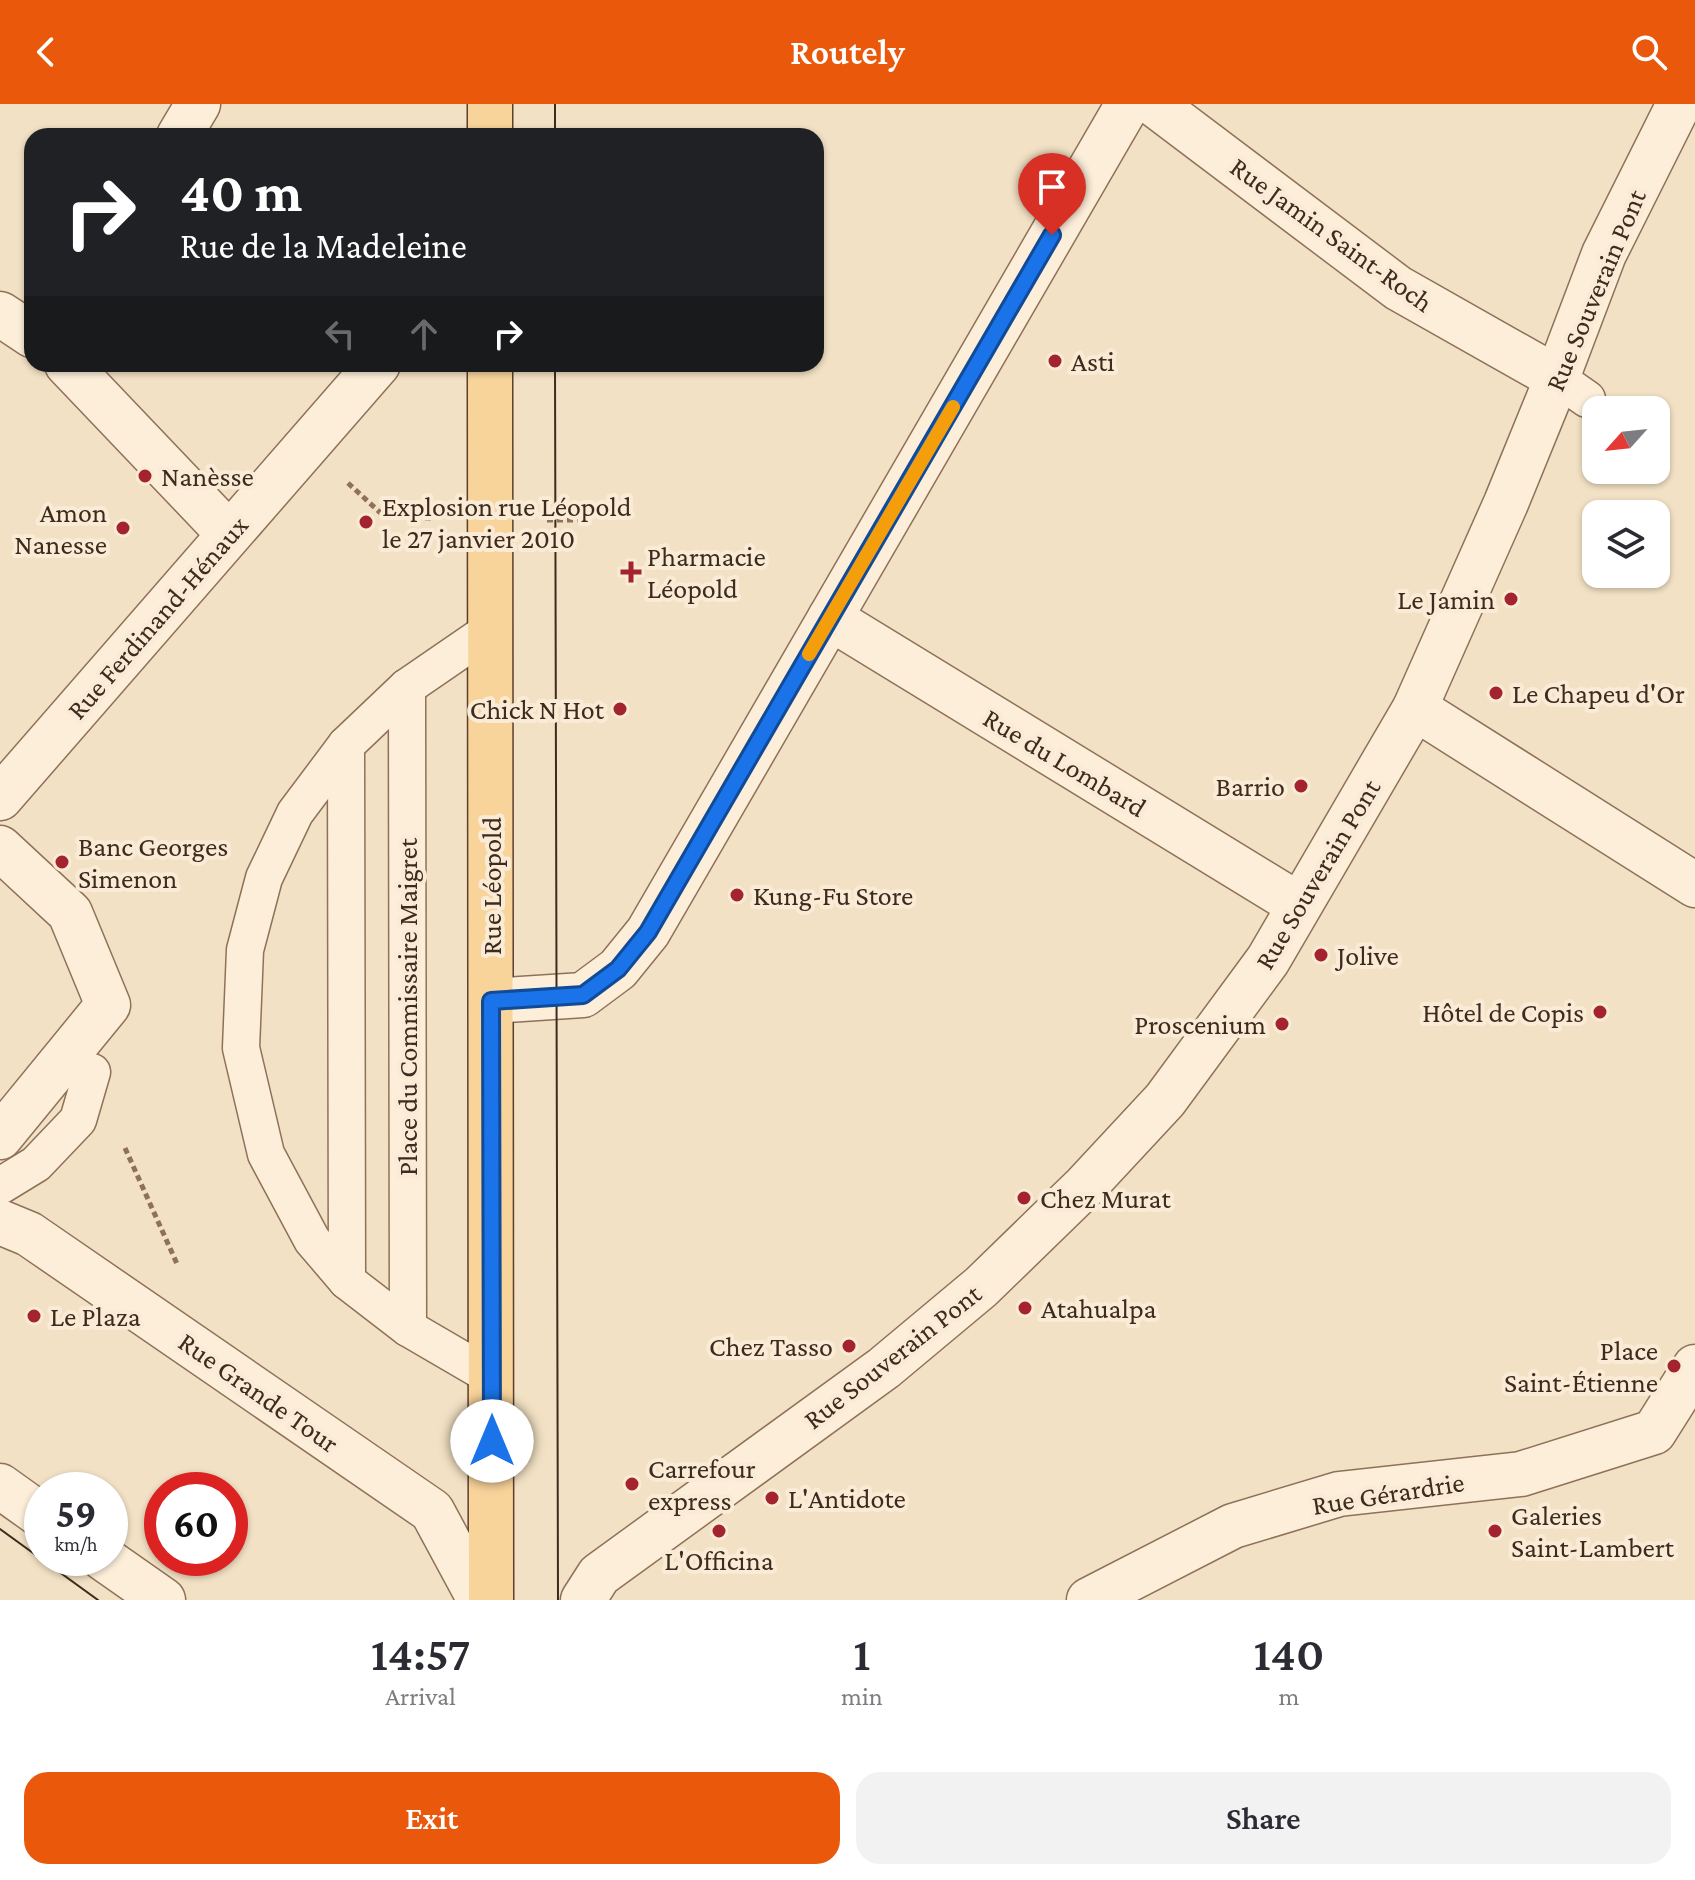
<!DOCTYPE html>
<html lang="en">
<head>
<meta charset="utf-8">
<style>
	body { margin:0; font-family:"Crimson Pro",serif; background:#f2f2f3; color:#2b2b33; height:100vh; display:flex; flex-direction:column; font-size:30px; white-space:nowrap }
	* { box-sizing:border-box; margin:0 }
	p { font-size:26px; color:#7c7c81 }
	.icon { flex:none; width:44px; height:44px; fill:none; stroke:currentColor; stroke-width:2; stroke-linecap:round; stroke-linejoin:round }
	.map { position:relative; height:1496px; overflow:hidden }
	.details { display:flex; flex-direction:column; background:#fff; flex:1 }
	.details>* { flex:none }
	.banner { position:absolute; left:24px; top:24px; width:800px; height:244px; border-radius:24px; box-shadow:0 2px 6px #0004; background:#202124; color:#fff; overflow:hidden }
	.needle { width:52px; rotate:243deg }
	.buttons { position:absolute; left:1582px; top:292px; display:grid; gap:16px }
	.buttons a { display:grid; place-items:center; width:88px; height:88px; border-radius:16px; background:#fff; box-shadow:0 2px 6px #0004; font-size:40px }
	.speed { position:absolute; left:24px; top:1368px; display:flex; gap:16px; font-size:40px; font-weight:700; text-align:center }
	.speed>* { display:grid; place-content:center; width:104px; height:104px; border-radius:50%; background:#fff; box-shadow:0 2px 6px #0004; line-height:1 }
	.speed small { font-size:20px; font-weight:400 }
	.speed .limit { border:12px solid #d22; background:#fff; color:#111 }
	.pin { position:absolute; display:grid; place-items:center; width:68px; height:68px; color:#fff; margin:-82px -34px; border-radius:50% 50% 50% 0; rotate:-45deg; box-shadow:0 0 8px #0007 }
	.pin .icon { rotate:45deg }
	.me { position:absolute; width:88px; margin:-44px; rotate:0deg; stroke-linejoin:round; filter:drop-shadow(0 0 6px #0008) }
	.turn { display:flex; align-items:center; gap:28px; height:168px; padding:0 24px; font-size:36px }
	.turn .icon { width:104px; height:104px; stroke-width:2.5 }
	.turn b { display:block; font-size:56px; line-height:68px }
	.lanes { display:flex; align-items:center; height:76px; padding:0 24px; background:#0003; justify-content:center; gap:40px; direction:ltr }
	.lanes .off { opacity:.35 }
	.eta { display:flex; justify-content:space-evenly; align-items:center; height:136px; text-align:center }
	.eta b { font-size:48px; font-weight:600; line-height:56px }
	.action { display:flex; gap:16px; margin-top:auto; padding:16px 24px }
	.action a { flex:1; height:92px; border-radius:24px; background:#ea580c; color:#fff; font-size:32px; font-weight:600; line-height:92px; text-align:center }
	.action a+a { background:#f2f2f3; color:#2b2b33 }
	header { display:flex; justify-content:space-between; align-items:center; height:104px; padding:0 24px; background:#ea580c; color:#fff; font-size:36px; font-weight:600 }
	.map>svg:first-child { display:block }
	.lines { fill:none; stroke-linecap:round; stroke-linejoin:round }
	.service-casing { stroke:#8f7159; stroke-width:39 }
	.pedestrian-casing { stroke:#8f7159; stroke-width:47 }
	.minor-casing { stroke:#8f7159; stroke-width:47 }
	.primary-casing { stroke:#5c3f2d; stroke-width:47 }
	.path { stroke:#8f7159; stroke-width:5; stroke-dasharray:6 4; stroke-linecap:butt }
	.service { stroke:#fceed9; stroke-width:36 }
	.pedestrian { stroke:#fceed9; stroke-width:44 }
	.minor { stroke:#fceed9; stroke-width:44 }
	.primary { stroke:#f8d39a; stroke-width:44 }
	.tram { stroke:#3e2b1e; stroke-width:2 }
	.route-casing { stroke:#114b97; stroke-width:20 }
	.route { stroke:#1a73e8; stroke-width:14 }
	.slow { stroke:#f59e0b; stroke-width:14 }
	.poi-dot { fill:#a3232e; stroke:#f9ebd5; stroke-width:3 }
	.labels { text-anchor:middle; stroke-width:8; stroke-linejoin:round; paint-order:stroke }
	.street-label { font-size:28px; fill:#3e2b1e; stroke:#f9ebd5 }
	.poi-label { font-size:28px; fill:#3e2b1e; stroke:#f9ebd5; text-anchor:start }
</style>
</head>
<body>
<header><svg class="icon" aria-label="back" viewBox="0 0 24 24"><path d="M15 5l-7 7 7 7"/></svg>Routely<svg class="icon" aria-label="search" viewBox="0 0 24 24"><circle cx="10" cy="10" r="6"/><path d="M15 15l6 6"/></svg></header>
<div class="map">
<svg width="1695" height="1496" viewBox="0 0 1695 1496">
	<rect width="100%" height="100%" fill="#f2e1c4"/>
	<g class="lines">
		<defs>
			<g id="service">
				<path d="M1557,274L1587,295"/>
				<path d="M490,526L407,583L346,641L295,709L264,774L245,846L241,944L266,1050L312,1136L347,1177L408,1224L492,1273"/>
				<path d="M407,583L408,1224"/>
				<path d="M346,641L347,1177"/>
				<path d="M0,1082L36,1060L78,1016L92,968"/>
			</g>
			<g id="pedestrian">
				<path d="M179,32L198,0"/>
				<path d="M0,210L32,231"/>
				<path d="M67,260L229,430"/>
				<path d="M830,514L1299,801"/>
				<path d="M1415,604L1695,781"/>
				<path d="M0,694L378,260"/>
				<path d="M0,744L70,809L108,901L0,1033"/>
				<path d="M0,1118L29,1130L432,1407L480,1496"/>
				<path d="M0,1382L42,1412"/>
				<path d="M103,1454L163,1496"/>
				<path d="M583,1496L599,1471L884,1264L981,1183L1085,1082L1165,996L1268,856L1415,604L1506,399L1557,274"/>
				<path d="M1089,1496L1233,1422L1339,1390L1521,1370L1654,1328L1695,1263"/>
			</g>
			<g id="minor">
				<path d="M1154,0L1398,184L1557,274L1604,150L1679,0"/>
				<path d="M491,897L583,891L618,865L648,828L1128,0"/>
			</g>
			<g id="primary">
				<path d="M490,0V32"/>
				<path d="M490,260L491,1496"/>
			</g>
		</defs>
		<use href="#service" class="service-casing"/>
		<use href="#pedestrian" class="pedestrian-casing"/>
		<use href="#minor" class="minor-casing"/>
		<use href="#primary" class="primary-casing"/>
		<g class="path">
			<path d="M348,379L385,413L433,414"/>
			<path d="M547,416H590"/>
			<path d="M125,1044L178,1162"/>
		</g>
		<use href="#service" class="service"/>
		<use href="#pedestrian" class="pedestrian"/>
		<use href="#minor" class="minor"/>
		<use href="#primary" class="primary"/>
		<g class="tram">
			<path d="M555,0V32"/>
			<path d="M555,260L558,1496"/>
			<path d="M0,1425L98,1496"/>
		</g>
	</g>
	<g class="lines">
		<defs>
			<path id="route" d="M492,1337L491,897L583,891L618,865L648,828L1052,131"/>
		</defs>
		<use href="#route" class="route-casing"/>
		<use href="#route" class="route"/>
		<path class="slow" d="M809,550L953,303"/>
	</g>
	<g class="poi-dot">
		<circle cx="1055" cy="257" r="8"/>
		<circle cx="145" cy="372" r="8"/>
		<circle cx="366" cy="418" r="8"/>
		<circle cx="123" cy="424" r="8"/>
		<path d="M627 456h8v8h8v8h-8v8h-8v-8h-8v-8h8z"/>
		<circle cx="1511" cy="495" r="8"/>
		<circle cx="1496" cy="589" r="8"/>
		<circle cx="620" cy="605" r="8"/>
		<circle cx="1301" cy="682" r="8"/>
		<circle cx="62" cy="758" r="8"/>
		<circle cx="737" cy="791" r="8"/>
		<circle cx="1321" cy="851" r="8"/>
		<circle cx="1600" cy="908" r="8"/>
		<circle cx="1282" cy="920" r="8"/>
		<circle cx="1024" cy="1094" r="8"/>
		<circle cx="1025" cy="1204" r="8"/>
		<circle cx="34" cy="1212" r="8"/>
		<circle cx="849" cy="1242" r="8"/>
		<circle cx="1674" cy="1262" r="8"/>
		<circle cx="632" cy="1380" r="8"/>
		<circle cx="772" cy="1394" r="8"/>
		<circle cx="719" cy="1427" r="8"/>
		<circle cx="1495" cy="1427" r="8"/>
	</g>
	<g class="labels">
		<g class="street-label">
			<text transform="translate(1332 130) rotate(36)" y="10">Rue Jamin Saint-Roch</text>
			<text transform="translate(1595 186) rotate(-67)" y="10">Rue Souverain Pont</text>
			<text transform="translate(157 513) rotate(-49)" y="10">Rue Ferdinand-Hénaux</text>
			<text transform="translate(1065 658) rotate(31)" y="10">Rue du Lombard</text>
			<text transform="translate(1317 770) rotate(-59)" y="10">Rue Souverain Pont</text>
			<text transform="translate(491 782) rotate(-90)" y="10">Rue Léopold</text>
			<text transform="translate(407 903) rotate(-90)" y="10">Place du Commissaire Maigret</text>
			<text transform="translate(892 1252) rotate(-38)" y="10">Rue Souverain Pont</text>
			<text transform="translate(259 1288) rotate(35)" y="10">Rue Grande Tour</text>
			<text transform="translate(1388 1389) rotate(-9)" y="10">Rue Gérardrie</text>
		</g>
		<g class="poi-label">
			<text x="1071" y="267">Asti</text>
			<text x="161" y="382">Nanèsse</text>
			<text x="382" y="412">Explosion rue Léopold<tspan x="382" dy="32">le 27 janvier 2010</tspan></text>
			<text x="107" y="418" text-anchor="end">Amon<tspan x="107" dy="32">Nanesse</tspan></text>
			<text x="647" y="462">Pharmacie<tspan x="647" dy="32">Léopold</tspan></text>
			<text x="1495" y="505" text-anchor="end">Le Jamin</text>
			<text x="1512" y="599">Le Chapeu d'Or</text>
			<text x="604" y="615" text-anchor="end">Chick N Hot</text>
			<text x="1285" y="692" text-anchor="end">Barrio</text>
			<text x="78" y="752">Banc Georges<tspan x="78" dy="32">Simenon</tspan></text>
			<text x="753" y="801">Kung-Fu Store</text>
			<text x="1337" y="861">Jolive</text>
			<text x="1584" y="918" text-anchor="end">Hôtel de Copis</text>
			<text x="1266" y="930" text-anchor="end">Proscenium</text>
			<text x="1040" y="1104">Chez Murat</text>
			<text x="1041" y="1214">Atahualpa</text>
			<text x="50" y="1222">Le Plaza</text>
			<text x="833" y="1252" text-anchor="end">Chez Tasso</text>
			<text x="1658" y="1256" text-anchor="end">Place<tspan x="1658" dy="32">Saint-Étienne</tspan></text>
			<text x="648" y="1374">Carrefour<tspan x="648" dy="32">express</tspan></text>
			<text x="788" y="1404">L'Antidote</text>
			<text x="1511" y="1421">Galeries<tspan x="1511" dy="32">Saint-Lambert</tspan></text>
			<text x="719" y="1466" text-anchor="middle">L'Officina</text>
		</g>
	</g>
</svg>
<div class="buttons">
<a><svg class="needle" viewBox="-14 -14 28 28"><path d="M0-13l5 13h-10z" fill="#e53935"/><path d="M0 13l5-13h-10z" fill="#7c7c81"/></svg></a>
<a><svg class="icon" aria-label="layers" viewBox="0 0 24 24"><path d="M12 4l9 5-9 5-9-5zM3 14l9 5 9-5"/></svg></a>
</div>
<div class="speed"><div>59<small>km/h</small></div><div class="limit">60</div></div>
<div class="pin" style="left:1052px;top:131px;background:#d93025"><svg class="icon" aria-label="arrive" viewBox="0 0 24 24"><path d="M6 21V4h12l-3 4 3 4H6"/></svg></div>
<svg class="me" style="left:492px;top:1337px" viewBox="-20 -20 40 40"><circle r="19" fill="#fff"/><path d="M0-13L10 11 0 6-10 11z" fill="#1a73e8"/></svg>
<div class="banner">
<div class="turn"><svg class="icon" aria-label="right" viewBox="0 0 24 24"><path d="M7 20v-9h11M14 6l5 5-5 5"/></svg><div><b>40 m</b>Rue de la Madeleine</div></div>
<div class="lanes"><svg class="icon off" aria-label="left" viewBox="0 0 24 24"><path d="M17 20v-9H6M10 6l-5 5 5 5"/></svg><svg class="icon off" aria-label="ahead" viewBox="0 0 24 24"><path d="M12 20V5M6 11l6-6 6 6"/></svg><svg class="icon" aria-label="right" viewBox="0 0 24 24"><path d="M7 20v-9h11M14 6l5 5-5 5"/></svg></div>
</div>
</div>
<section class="details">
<div class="eta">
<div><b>14:57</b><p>Arrival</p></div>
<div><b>1</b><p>min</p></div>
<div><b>140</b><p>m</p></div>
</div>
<div class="action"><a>Exit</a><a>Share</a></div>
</section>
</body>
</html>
